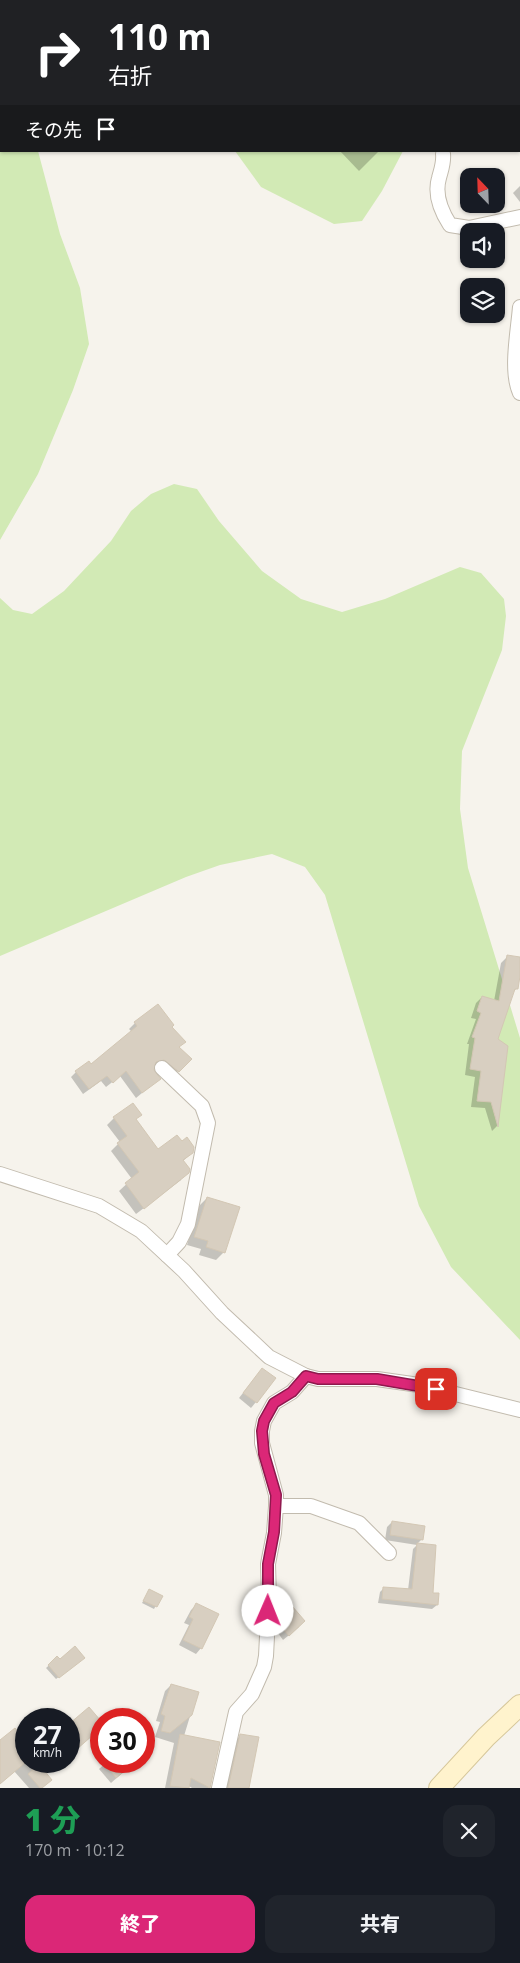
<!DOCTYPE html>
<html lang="ja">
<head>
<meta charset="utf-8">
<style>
	body { margin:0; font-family:"Open Sans","Noto Sans JP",sans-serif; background:#20242c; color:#f1f3f6; height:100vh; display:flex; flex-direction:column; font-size:19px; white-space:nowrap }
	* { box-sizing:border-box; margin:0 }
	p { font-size:16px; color:#9ea1a6 }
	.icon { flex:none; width:28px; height:28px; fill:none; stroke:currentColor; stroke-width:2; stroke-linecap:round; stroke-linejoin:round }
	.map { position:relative; height:1788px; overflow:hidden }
	.drawer { display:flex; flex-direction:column; background:#171b24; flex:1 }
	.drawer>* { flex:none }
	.banner { position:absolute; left:0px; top:0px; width:520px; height:152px; box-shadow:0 1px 4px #0004; background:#202124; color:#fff; overflow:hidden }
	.needle { width:32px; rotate:337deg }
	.fabs { position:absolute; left:460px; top:168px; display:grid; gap:10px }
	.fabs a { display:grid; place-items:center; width:45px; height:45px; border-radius:10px; background:#171b24; box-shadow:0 1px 4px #0004; font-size:25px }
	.speed { position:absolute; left:15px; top:1708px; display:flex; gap:10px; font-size:25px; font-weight:700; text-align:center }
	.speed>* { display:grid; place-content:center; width:65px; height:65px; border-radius:50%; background:#171b24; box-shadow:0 1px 4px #0004; line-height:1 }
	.speed small { font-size:12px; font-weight:400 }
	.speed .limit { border:8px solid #d22; background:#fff; color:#111 }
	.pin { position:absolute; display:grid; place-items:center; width:42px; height:42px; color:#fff; margin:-21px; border-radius:10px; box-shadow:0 2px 8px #0006 }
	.me { position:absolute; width:55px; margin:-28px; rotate:1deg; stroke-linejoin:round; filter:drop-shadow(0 0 4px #0008) }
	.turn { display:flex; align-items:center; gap:18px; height:105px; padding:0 25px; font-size:22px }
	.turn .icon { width:65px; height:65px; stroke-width:2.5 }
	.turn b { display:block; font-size:35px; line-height:42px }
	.then { display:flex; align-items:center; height:48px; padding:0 25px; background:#0003; gap:10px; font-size:19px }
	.round { display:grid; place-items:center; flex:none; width:52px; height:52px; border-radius:15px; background:#20242c }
	.summary { display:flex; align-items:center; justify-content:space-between; height:85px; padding:0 25px }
	h1 { font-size:30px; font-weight:800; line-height:38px; color:#1e9e55 }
	.action { display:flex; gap:10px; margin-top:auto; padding:10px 25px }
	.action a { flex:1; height:58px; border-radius:15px; background:#db2777; color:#fff; font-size:20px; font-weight:800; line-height:58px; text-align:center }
	.action a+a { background:#20242c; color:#f1f3f6 }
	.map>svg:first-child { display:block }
	.green { fill:#d2eab5 }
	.shadow { fill:#0003 }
	.building { fill:#d8cfc1; stroke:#d3c7b4 }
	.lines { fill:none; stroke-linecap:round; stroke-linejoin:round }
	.street-casing { stroke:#c2bbae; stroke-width:16 }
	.secondary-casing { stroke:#d6c79b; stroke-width:22 }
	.street { stroke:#fff; stroke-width:14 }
	.secondary { stroke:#fff3cd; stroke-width:20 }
	.route-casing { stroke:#8e194d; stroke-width:12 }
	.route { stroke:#db2777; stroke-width:9 }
</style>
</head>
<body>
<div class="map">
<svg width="520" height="1788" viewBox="0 0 520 1788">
	<rect width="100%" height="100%" fill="#f6f3ec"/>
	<g class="green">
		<path d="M158,0H520V71L519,1Z"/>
		<path d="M0,29L1,151H38L60,234L80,288L89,344L73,390L38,474L0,540Z"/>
		<path d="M235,151H403L382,191L362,221L334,224L261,187Z"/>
		<path d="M174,484L197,489L219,521L262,571L301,599L342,612L385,599L460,567L481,573L504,599L506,616L502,650L462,751L460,809L468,868L520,1038V1340L451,1267L419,1206L325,895L305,867L272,854L220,865L186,877L0,956V598L13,610L32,614L64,591L111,541L131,511L151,494Z"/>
	</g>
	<g class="shadow">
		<path d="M343,0H386L341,1Z"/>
		<path d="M340,151H379L359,171Z"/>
		<path d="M520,186V202L513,193Z"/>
		<path d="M507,957L520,959V969L517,988L513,992L496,1040L507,1046L497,1126L492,1131L485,1108L471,1107L475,1077L465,1075L469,1044H467L476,1019L471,1018L476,1003L482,997L494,1001L501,963Z"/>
		<path d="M158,1006L171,1027L178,1047L190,1059L172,1077L158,1065L153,1066L152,1070L159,1079L136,1098L120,1076L106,1087L101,1081L83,1094L71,1077L76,1072L91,1066L132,1032L129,1029L135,1023Z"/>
		<path d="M114,1118L135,1120L158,1151L192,1153L183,1161L181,1180L136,1214L119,1191L132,1179L111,1151L120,1142L107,1125Z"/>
		<path d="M207,1198L224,1252L216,1260L199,1255L201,1249L187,1245L199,1206Z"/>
		<path d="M257,1375L256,1402L251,1408L239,1398Z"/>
		<path d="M392,1522L422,1539L417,1544L431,1594L438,1595L437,1605L432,1609L378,1603L380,1592L384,1588L408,1590L413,1549L417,1545L385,1540L387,1527Z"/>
		<path d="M149,1591L161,1597L154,1609L142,1603Z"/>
		<path d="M196,1605L201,1648L196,1654L179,1645L189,1625L184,1623L191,1610Z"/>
		<path d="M284,1615L299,1627L283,1640L278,1633V1621Z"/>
		<path d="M57,1658L60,1661L81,1660L56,1679L46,1668Z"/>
		<path d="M171,1685L197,1693L184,1736L209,1788H192L189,1786L188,1788H165L174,1743L155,1737L160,1722L156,1721L165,1691Z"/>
		<path d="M89,1709L101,1723V1727L71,1753L69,1751V1726Z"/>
		<path d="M15,1730L26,1743V1761H35L50,1779L41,1788H29L14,1771L0,1784V1742Z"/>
		<path d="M241,1735L248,1788H222L233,1743Z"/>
		<path d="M108,1761H136L111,1783L99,1769Z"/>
	</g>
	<g class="building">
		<path d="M507,955L520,957V976L518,989H515L498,1039L508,1046L498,1127L491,1102L477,1101L481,1071L470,1069L475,1038L472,1037L481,1013L477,1011L482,996L499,1001Z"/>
		<path d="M158,1004L174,1025L172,1027L186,1042L179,1047L192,1059L179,1072L164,1060L156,1062L154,1070L161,1079L142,1093L126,1071L113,1083L107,1076L89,1089L75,1071L89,1061L91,1064L137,1026L134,1022Z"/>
		<path d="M133,1103L142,1115L136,1119L158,1149L177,1135L182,1141L187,1137L194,1147L193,1153L183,1160L190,1169L189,1173L144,1209L125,1183L139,1172L117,1143L127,1136L113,1117Z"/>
		<path d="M207,1197L240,1207L225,1253L206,1247L208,1241L194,1237Z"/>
		<path d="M262,1368L276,1378L257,1403L243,1393Z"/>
		<path d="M392,1521L425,1526L423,1540L390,1535Z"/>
		<path d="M417,1543L436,1545L433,1593H439L438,1605L382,1599L383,1587L412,1589Z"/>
		<path d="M149,1589L163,1596L157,1607L143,1601Z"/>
		<path d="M196,1603L219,1614L202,1649L183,1640L193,1619L189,1617Z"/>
		<path d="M292,1606L305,1621L289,1636L282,1628L283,1614Z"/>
		<path d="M75,1646L85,1658L59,1678L48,1665L57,1656L60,1659Z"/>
		<path d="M171,1684L199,1692L192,1715L170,1733L161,1731L165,1716L161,1714Z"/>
		<path d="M89,1707L101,1721V1728L77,1749L69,1740V1724Z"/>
		<path d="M15,1728L26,1741V1762L0,1784V1740Z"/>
		<path d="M180,1734L220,1742L210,1788L191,1778L189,1788L170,1786Z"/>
		<path d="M240,1734L259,1737L249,1788H228Z"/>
		<path d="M102,1761H137L116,1778Z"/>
		<path d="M39,1764L52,1780L42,1788H40L28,1774Z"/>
	</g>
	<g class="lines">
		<defs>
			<g id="street">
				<path d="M519,14L520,15"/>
				<path d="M443,154C444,163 441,170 439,178C434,195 441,211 450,225L469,228L520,217"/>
				<path d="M520,307C518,332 510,371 520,393"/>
				<path d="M162,1068L202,1106L208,1123L188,1224L179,1242L167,1255"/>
				<path d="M0,1174L99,1206L141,1231L184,1271L222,1313L269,1357L306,1376L318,1379H377L419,1385L520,1410"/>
				<path d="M276,1506H311L359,1523L389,1553"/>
				<path d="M219,1788L236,1712L252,1694L264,1667L266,1656L269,1597L268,1564L274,1533L276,1506V1495L262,1443V1431L264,1421L274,1403L292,1392L306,1376"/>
			</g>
			<path id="secondary" d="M439,1788L486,1737L520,1705"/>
		</defs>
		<use href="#street" class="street-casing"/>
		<use href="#secondary" class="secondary-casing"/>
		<use href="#street" class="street"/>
		<use href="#secondary" class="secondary"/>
	</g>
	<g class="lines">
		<defs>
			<path id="route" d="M268,1611V1564L274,1532L276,1495L264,1454L262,1431L264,1421L274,1403L292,1392L306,1376L318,1379H377L436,1389"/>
		</defs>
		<use href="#route" class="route-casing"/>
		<use href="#route" class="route"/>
	</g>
</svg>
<div class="fabs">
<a><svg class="needle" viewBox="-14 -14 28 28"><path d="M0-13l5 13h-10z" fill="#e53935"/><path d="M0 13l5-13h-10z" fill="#9ea1a6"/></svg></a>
<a><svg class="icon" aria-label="sound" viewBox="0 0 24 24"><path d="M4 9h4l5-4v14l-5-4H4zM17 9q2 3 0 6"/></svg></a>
<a><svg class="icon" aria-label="layers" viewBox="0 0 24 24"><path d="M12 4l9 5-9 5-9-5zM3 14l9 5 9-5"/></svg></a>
</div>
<div class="speed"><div>27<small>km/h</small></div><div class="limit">30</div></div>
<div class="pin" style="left:436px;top:1389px;background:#d93025"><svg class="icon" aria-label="arrive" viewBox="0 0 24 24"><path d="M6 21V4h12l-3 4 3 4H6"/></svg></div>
<svg class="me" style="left:268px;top:1611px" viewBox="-20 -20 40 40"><circle r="19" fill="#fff"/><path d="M0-13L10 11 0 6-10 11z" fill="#db2777"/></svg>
<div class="banner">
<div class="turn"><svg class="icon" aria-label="right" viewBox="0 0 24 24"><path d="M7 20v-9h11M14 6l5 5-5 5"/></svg><div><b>110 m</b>右折</div></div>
<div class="then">その先<svg class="icon" aria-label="arrive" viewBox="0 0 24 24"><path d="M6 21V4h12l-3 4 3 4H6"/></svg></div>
</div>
</div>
<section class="drawer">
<div class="summary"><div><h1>1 分</h1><p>170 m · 10:12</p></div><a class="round"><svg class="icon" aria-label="close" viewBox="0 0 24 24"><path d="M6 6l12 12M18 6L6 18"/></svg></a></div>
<div class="action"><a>終了</a><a>共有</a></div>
</section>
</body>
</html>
